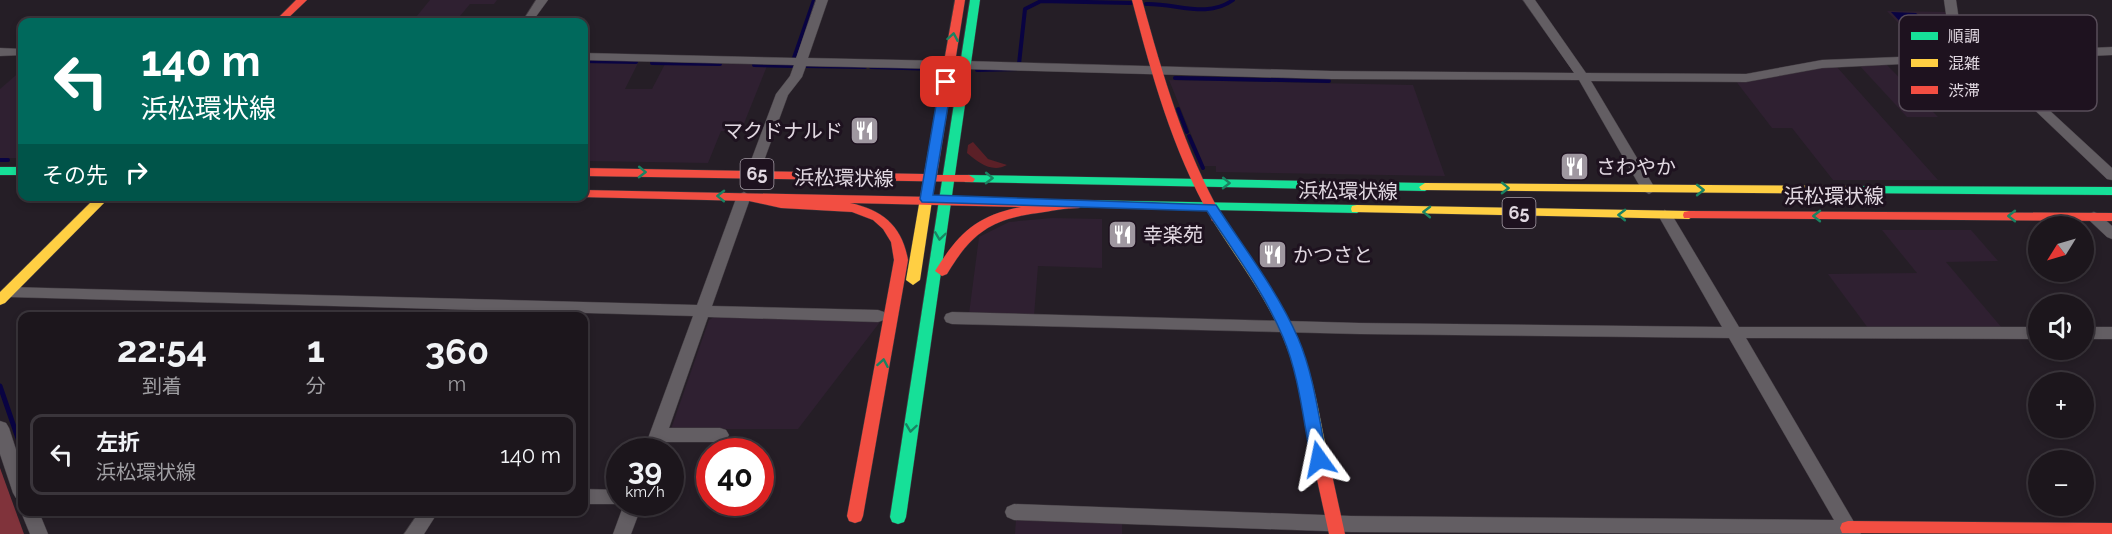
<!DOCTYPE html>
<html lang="ja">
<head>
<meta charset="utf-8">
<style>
	body { margin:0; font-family:Raleway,"Noto Sans JP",sans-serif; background:#292329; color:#f1f3f6; height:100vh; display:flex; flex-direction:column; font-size:22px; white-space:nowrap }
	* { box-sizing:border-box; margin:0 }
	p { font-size:20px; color:#a09fa3 }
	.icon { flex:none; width:33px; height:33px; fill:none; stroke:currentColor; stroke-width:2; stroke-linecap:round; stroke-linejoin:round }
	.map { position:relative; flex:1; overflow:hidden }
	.panel { position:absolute; left:18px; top:312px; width:570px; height:204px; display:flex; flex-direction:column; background:#1c161c; border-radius:12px; box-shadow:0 3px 9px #0003,0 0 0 2px #3a353b }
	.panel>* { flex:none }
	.hud { position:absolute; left:18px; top:18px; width:570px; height:183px; border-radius:12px; box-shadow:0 3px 9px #0003,0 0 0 2px #3a353b; background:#00695c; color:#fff; overflow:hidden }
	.needle { width:39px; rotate:233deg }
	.fabs { position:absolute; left:2028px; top:216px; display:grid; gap:12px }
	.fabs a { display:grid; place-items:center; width:66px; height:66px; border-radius:50%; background:#1c161c; box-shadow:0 3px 9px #0003,0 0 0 2px #3a353b; font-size:30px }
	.speed { position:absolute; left:606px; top:438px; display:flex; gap:12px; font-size:30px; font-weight:700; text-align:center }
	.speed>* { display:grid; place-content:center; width:78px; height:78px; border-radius:50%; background:#1c161c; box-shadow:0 3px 9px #0003,0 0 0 2px #3a353b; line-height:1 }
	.speed small { font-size:15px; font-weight:400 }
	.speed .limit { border:9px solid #d22; background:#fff; color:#111 }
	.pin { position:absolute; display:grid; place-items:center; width:51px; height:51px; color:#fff; margin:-26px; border-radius:12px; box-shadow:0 3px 9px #0006 }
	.me { position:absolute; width:66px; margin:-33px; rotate:348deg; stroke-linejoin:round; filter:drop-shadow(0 0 4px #0008) }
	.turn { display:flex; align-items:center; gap:21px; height:126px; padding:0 24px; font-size:27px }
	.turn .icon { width:78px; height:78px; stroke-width:2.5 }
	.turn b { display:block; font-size:42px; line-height:51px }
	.then { display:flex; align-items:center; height:57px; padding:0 24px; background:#0003; gap:12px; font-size:22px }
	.eta { display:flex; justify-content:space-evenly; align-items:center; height:102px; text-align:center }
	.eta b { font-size:36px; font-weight:700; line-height:42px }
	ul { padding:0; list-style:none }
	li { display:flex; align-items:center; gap:18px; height:81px; margin:0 12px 9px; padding:0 12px; border:3px solid #3a353b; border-radius:12px }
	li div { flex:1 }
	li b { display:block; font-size:22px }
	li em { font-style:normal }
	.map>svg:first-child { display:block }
	.built { fill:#2f2031 }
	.green { fill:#5b2027 }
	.forest { fill:#80333b }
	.water { fill:#090342 }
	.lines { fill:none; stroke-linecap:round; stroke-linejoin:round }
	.stream-far1 { stroke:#090342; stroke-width:4 }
	.stream { stroke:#090342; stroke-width:5 }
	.street-casing { stroke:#403a40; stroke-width:1 }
	.fast-casing { stroke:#403a40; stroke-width:1 }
	.slow-casing { stroke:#403a40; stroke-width:1 }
	.jam-casing { stroke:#403a40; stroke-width:1 }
	.street { fill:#635e63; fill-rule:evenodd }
	.fast { fill:#16e098; fill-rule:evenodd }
	.slow { fill:#ffcf43; fill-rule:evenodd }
	.jam { fill:#f24e42; fill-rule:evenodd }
	.oneway { stroke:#1a8362 }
	.route { fill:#1a73e8; stroke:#114b97; stroke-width:1.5 }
	.labels { text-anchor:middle; stroke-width:6; stroke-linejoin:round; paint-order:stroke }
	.shield { fill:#1e121f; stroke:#a69da7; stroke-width:1.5 }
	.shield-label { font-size:18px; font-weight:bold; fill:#e1d8e1 }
	.poi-label { font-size:20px; fill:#e1d8e1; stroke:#1e121f; text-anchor:start }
	.street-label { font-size:20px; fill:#e1d8e1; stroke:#1e121f }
	.key { fill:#1e121f; stroke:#584d59; stroke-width:1.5 }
	.key-label { font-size:16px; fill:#e1d8e1 }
</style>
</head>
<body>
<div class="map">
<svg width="2112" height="534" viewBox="0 0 2112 534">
	<rect width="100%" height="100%" fill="#251e26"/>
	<g class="built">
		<path d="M430,0H497L494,4H470L455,22H412Z"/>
		<path d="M1887,11L1947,12L1952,30H1905Z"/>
		<path d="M584,62L638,63L625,89H652L665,64H754V66H767L741,131H721L708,163L584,161Z"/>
		<path d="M1886,64L1938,117H1907L1859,65Z"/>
		<path d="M1836,66L1938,180H1833L1792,128H1772L1735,80Z"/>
		<path d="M22,70V158H0V89Z"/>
		<path d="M1169,80L1413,85L1445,176L1216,172V166H1204Z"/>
		<path d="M1052,218L1102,219V268L1038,266L1034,316L969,314L979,237L1009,222Z"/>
		<path d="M1882,230H1971L1998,261L1946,262L2002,328H1868L1828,274L1917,273Z"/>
		<path d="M714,317L880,322L798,429H671L709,320Z"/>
		<path d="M1016,519L1122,523V534H1015Z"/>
	</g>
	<path class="green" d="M973,142L988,159L1007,165C992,173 979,163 967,153L968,145Z"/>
	<path class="forest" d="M0,468L24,534H0Z"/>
	<path class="water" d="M1891,12L1916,13L1932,28H1906Z"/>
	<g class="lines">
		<g class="stream-far1">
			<path d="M1146,4C1176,3 1207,19 1233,0"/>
			<path d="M794,58L814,0"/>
			<path d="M584,61L636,62"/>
			<path d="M652,63L720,64"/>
			<path d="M1019,64L1025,9L1041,1L1131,3"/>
			<path d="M754,65L793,66"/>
			<path d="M806,66L865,67"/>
			<path d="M871,67L936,69"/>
			<path d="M977,70L1019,69"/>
			<path d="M1175,78L1329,81"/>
			<path d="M1178,109L1187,132"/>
			<path d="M1189,136L1203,168"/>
			<path d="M0,160H8"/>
		</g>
		<path class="stream" d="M0,386L22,450"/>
		<defs>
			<g id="street">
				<path d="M536,0H548L532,22H522Z"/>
				<path d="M816,0H828L808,58L949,61L955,65L949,69L806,66L802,77L788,95L758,177H748L746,174L776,94L790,76L794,65L584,60V53L796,58Z"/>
				<path d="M1523,0H1535L1586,73L1746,74L1822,60L1974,54L1948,28L1944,0H1956L1960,27L1988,53L2112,47V55L1995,60L2112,168V180L2107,179L1982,60L1822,68L1746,82L1591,81L1656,190L1649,194L1642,190L1579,80L1331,79L965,69L959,65L965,61L1331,71L1574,73Z"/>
				<path d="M0,48L22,49V55L0,56Z"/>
				<path d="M744,192L751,196L712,306L878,310L884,312L886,316L884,320L878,322L708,317L669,428H720L726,430L729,435L726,440L720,442H664L661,452H643L693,316L9,297L1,292L9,287L697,305L737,196Z"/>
				<path d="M1665,210L1672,215L1739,327H2038V339L1746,338L1861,534L1351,532L1014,520L1007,517L1005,512L1007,507L1014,504L1351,516L1834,520L1729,338L1359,334L952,324L946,322L944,318L946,314L952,312L1359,323L1722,327L1658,215Z"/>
				<path d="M2094,212L2099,214L2112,226V239L2107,237L2089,220L2087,217L2089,214Z"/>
				<rect x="2084" y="327" width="28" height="12"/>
				<path d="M0,421L6,423L9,428L22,468V500L16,498L13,493L0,454Z"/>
				<path d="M584,489L620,490V502H643L631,534H613L624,504H584Z"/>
				<path d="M22,509V512H39L48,534H30L21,512Z"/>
				<path d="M419,512H438L424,534H404Z"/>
			</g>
			<g id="fast">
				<path d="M970,0H980L906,517L904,522L898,524L892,522L890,517Z"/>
				<rect x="0" y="167" width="22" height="8"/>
				<path d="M969,175L1425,183L1431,187L1425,191L965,182L963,179Z"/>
				<path d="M1850,186L2112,187V195L1846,193L1844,190L1846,187Z"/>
				<path d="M1079,200L1357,205L1363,209L1357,213L1075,207L1073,204Z"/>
			</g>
			<g id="slow">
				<path d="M929,177L935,181L920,280L913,285L906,280L923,181Z"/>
				<path d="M1425,183L1850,186L1856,190L1850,194L1421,190L1419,187Z"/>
				<path d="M97,196H111L5,303L0,305V292Z"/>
				<path d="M1357,205L1689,211L1695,215L1689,219L1352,212L1351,209L1352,206Z"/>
				<path d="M1217,214L1222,215C1248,256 1279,295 1298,341C1314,376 1319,415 1327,452L1325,456L1319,458L1313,456L1311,452C1304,415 1299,376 1284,340C1266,296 1236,258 1211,218Z"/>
			</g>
			<g id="jam">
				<path d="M296,0H307L284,22H274Z"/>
				<path d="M955,0H965L937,175H969L975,179L973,182L584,176V168L924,174Z"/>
				<path d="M1132,0H1142C1163,76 1184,149 1223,218L1222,221H1212L1211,218C1172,149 1152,76 1132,0Z"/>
				<path d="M584,190L1079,200L1085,204L1079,208C1065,208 1051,211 1038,213C990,219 971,234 947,274L942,276L935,271C959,233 976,216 1021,207L850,203C883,210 902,226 908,260L863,516L861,521L855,523L849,521L847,516L894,260L891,242L883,229L873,220L852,212L781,208L749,201L580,197L584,196Z"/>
				<path d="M1689,211L2112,213V221L1684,218L1683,215L1684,212Z"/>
				<path d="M1319,446L1325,448L1327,452L1345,534H1329L1311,452L1313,448Z"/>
				<path d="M1848,521L2112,523V534L1842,533L1840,528L1842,523Z"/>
			</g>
		</defs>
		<use href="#street" class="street-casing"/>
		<use href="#fast" class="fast-casing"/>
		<use href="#slow" class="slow-casing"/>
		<use href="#jam" class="jam-casing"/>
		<use href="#street" class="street"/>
		<use href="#fast" class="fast"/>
		<use href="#slow" class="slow"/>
		<use href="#jam" class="jam"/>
	</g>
	<defs><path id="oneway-chevron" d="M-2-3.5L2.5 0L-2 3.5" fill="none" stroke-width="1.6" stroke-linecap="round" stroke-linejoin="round" transform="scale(1.5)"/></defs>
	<g class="oneway">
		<use href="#oneway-chevron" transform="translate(953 37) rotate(-80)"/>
		<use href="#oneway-chevron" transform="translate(642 172) rotate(1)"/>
		<use href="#oneway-chevron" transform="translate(989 178) rotate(1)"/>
		<use href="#oneway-chevron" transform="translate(1226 183) rotate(1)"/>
		<use href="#oneway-chevron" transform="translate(1505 188) rotate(1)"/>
		<use href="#oneway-chevron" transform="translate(1700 190)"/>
		<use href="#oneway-chevron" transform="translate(721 196) rotate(-179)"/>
		<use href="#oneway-chevron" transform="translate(1427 212) rotate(-179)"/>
		<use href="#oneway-chevron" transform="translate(1622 215) rotate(-179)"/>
		<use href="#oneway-chevron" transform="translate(1817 216) rotate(-180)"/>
		<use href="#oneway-chevron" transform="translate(2012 216) rotate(-180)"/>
		<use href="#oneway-chevron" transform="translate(940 236) rotate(98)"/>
		<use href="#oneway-chevron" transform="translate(883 363) rotate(-80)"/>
		<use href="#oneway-chevron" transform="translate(911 428) rotate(98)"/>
	</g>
	<path class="route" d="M946,78L952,82L933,195L1216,205C1244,248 1277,290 1298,338C1314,375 1319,419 1327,459L1324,463H1313L1311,459C1303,419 1299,375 1283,337C1264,292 1234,252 1207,211L922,202L920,199L940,82Z"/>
	<defs>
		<symbol id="restaurant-square" viewBox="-11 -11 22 22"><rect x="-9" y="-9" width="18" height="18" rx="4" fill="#9f97a0" stroke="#1e121f"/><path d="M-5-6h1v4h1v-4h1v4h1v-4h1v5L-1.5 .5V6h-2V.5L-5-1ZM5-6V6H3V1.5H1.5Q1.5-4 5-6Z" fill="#fff"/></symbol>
	</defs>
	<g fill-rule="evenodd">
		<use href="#restaurant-square" x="848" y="114" width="33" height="33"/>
		<use href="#restaurant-square" x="1558" y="150" width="33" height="33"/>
		<use href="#restaurant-square" x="1106" y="218" width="33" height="33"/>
		<use href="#restaurant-square" x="1256" y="238" width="33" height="33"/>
	</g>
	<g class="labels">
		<g class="shield">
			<rect x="740.5" y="159" width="33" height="30" rx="4.5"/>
			<rect x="1502.5" y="198" width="33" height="30" rx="4.5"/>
		</g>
		<g class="shield-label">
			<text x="757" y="180">65</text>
			<text x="1519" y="219">65</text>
		</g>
		<g class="poi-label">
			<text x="843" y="138" text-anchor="end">マクドナルド</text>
			<text x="1596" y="174">さわやか</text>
			<text x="1143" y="242">幸楽苑</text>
			<text x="1293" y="262">かつさと</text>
		</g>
		<g class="street-label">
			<text transform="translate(844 178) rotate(1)" y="7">浜松環状線</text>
			<text transform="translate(1348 191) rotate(1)" y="7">浜松環状線</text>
			<text x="1834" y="203">浜松環状線</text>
		</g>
	</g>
	<rect x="1899" y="15" width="198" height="96" rx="9" class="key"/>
	<rect x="1911" y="32" width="27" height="8" fill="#16e098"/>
	<rect x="1911" y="59" width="27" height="8" fill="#ffcf43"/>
	<rect x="1911" y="86" width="27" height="8" fill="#f24e42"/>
	<g class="key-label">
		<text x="1948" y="42">順調</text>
		<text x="1948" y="69">混雑</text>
		<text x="1948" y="96">渋滞</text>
	</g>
</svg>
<div class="fabs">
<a><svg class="needle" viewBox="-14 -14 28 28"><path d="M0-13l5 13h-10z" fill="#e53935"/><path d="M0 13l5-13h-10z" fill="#a09fa3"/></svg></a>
<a><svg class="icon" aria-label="sound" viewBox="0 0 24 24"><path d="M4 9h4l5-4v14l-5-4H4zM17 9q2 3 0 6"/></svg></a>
<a>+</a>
<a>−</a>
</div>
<div class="speed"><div>39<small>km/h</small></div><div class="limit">40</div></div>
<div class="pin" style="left:946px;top:82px;background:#d93025"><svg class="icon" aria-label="arrive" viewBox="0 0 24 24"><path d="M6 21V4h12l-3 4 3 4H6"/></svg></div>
<svg class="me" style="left:1319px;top:459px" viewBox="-20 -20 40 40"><path d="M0-17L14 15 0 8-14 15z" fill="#1a73e8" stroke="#fff" stroke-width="4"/></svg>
<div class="hud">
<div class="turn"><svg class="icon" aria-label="left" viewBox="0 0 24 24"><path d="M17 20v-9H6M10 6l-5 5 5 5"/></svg><div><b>140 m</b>浜松環状線</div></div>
<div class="then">その先<svg class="icon" aria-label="right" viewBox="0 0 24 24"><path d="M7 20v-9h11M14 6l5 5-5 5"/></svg></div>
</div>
<section class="panel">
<div class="eta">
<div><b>22:54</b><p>到着</p></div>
<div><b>1</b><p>分</p></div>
<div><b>360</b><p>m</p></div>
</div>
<ul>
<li><svg class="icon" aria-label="left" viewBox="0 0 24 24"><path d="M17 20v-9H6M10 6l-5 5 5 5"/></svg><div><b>左折</b><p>浜松環状線</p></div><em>140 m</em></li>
</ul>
</section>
</div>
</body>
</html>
